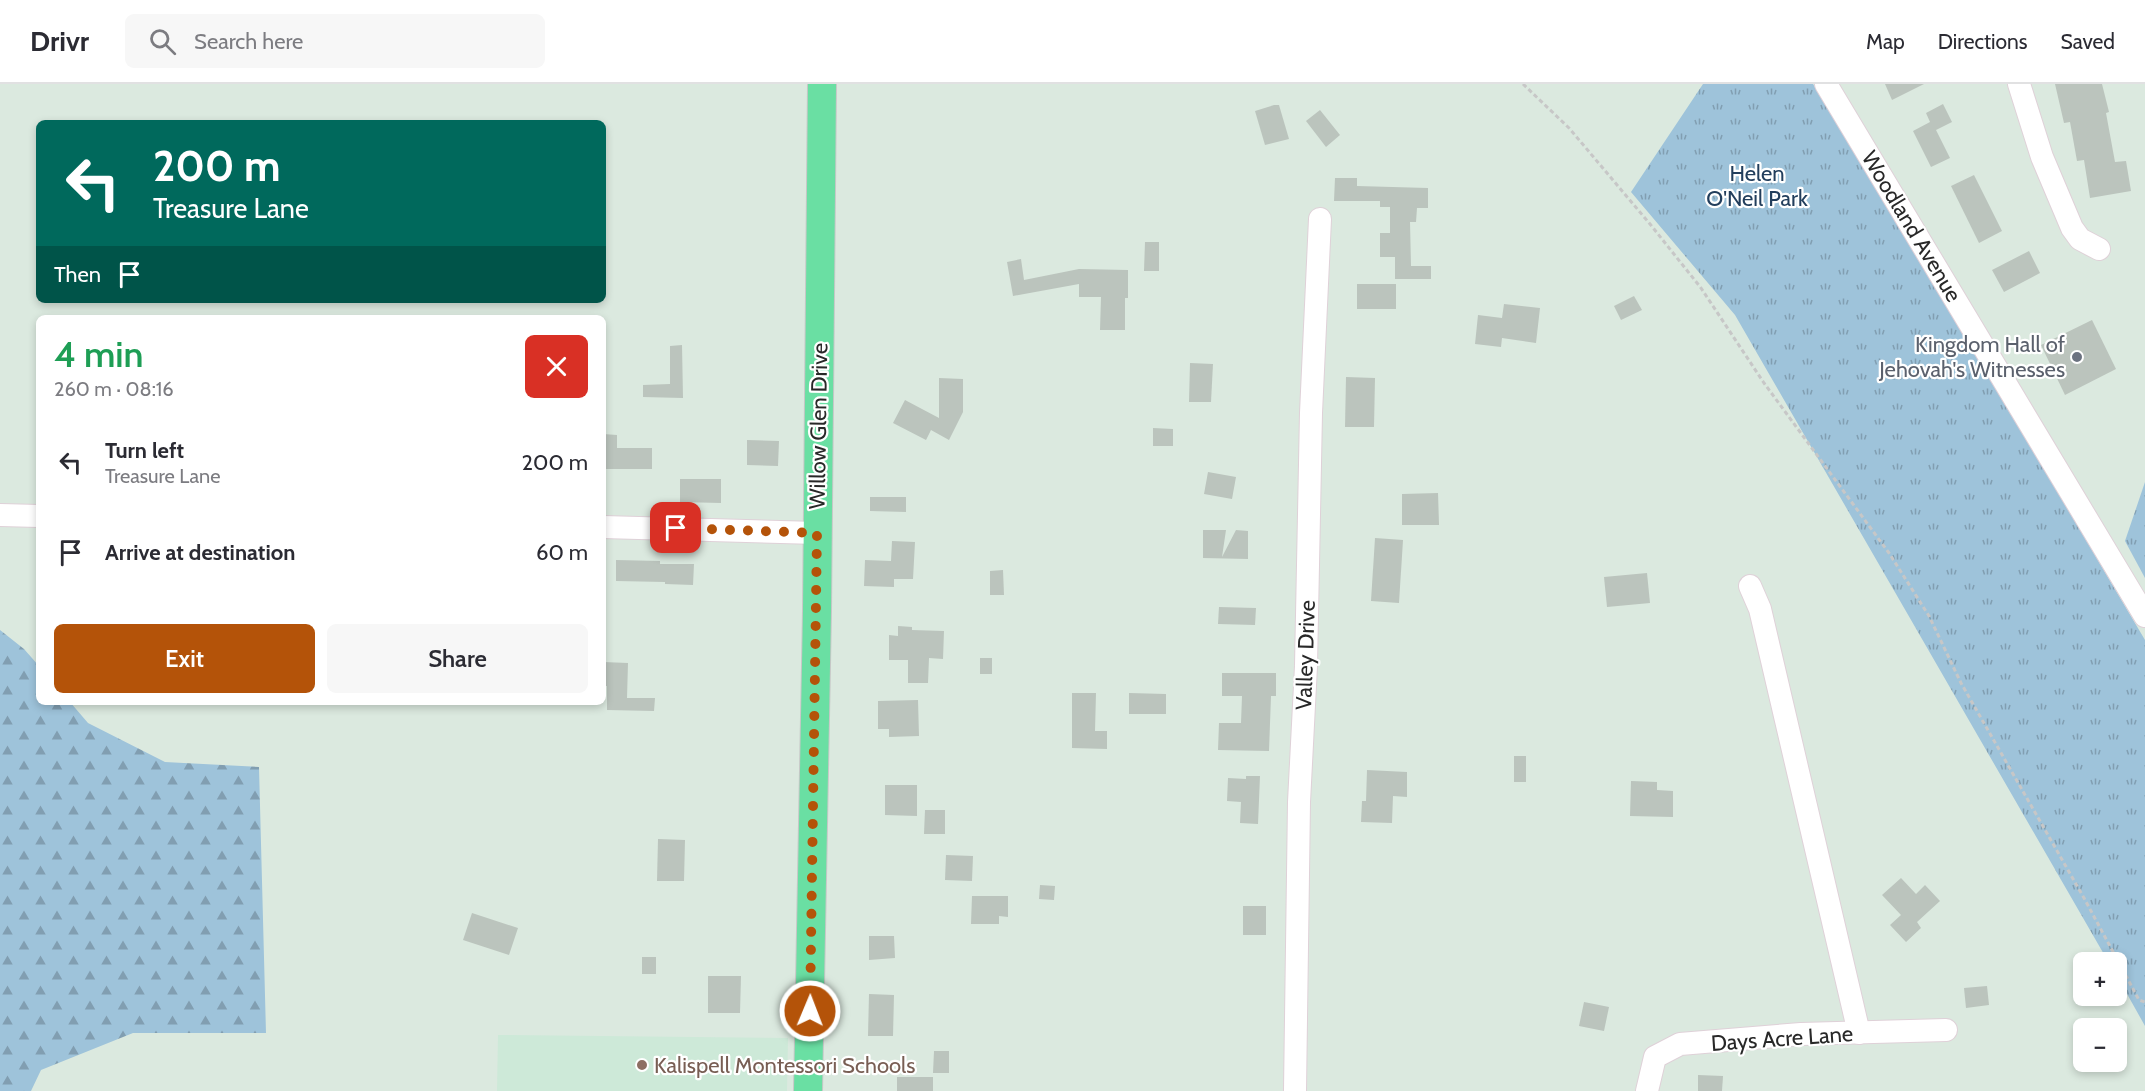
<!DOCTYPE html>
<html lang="en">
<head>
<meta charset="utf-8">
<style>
	body { margin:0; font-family:Cabin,sans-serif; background:#f7f7f7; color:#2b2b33; height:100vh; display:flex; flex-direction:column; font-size:22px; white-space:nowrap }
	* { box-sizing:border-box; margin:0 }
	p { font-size:20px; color:#7c7c81 }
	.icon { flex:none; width:33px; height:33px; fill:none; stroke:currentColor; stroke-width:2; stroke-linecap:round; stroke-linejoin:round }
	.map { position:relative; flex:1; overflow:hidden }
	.details { position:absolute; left:36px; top:231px; width:570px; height:390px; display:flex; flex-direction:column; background:#fff; border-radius:9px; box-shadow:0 3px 9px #0003 }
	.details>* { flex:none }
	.guide { position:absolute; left:36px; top:36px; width:570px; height:183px; border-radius:9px; box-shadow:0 3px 9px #0003; background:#00695c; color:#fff; overflow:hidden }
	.controls { position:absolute; left:2073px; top:868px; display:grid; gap:12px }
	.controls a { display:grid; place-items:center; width:54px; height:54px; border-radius:9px; background:#fff; box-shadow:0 3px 9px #0003; font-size:30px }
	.pin { position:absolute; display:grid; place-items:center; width:51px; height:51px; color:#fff; margin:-26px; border-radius:12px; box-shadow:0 3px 9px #0006 }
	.me { position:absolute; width:66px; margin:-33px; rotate:1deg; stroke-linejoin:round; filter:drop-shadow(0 0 4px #0008) }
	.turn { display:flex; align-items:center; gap:21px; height:126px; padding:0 18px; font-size:27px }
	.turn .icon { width:78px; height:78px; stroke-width:2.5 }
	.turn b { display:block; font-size:42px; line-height:51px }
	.then { display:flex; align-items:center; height:57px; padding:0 18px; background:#0003; gap:12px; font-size:22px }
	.round { display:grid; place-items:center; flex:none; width:63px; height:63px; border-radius:9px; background:#f7f7f7 }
	.head { display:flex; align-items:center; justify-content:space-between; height:102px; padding:0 18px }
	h1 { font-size:36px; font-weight:600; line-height:45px; color:#1e9e55 }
	.primary-button { display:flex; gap:12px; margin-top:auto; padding:12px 18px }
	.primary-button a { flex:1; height:69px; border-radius:9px; background:#b45309; color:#fff; font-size:24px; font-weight:600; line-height:69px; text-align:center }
	.primary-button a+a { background:#f7f7f7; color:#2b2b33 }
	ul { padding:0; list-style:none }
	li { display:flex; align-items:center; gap:18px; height:90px; padding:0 18px }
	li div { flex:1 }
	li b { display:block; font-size:22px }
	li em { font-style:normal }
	header { display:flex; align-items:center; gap:36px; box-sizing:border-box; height:84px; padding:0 30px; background:#fff; border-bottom:2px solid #e1e1e2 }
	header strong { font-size:28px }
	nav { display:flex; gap:33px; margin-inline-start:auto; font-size:21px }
	.search { width:420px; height:54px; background:#f7f7f7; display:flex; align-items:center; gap:15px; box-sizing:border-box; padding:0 21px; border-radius:9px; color:#7c7c81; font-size:22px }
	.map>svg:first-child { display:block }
	.education { fill:#cde9d8 }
	.forest { fill:url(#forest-firs) }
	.park { fill:url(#park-tufts) }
	.building { fill:#bbc4bd }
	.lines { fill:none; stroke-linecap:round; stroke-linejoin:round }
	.minor-casing { stroke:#dfd1d8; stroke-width:24 }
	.major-casing { stroke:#c7c7c7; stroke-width:30 }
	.path { stroke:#c7c7c7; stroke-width:3; stroke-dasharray:4.5 3; stroke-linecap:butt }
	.minor { stroke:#fff; stroke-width:22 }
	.major { stroke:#6adfa3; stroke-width:28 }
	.route { stroke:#b45309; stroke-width:10; stroke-dasharray:0 18 }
	.worship-dot { fill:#6b7280; stroke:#fff; stroke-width:2 }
	.education-dot { fill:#8d6e63; stroke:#fff; stroke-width:2 }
	.labels { text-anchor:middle; stroke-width:4.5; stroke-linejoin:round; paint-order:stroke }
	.park-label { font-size:22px; fill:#223e5c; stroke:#fff }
	.street-label { font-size:22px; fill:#282828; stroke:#fff }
	.worship-label { font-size:22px; fill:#5b616d; stroke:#fff; text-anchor:end }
	.education-label { font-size:22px; fill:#785e54; stroke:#fff; text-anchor:start }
</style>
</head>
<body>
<header>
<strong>Drivr</strong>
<div class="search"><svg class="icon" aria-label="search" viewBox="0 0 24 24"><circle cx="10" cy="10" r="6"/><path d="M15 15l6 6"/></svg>Search here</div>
<nav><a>Map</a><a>Directions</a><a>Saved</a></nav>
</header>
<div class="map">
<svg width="2145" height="1007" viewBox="0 0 2145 1007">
	<defs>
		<pattern id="forest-firs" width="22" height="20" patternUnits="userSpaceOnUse" patternTransform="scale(1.5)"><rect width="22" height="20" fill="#9ec3da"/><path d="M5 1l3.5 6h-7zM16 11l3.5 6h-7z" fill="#819eb1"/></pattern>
		<pattern id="park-tufts" width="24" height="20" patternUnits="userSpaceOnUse" patternTransform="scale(1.5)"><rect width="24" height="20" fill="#9ec3da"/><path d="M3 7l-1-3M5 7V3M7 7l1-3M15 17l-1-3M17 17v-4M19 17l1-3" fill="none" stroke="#819eb1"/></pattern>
	</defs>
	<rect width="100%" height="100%" fill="#dbe9df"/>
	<path class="education" d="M498,951L788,954L787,1007H497Z"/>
	<path class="forest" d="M0,546L24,565L39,582V618H70L88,639L165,678L259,683L266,949H133L41,986L31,1007H0Z"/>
	<g class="park">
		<path d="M1703,0H1813L1975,268L2145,556V942L2117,892L2116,879H2109L1735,231L1631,108Z"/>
		<path d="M2145,398V494L2125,457Z"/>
	</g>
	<g class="building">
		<path d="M1885,0H1924L1892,16Z"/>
		<path d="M2055,0H2102L2109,28L2106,29L2115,78L2126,77L2131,107L2090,114L2084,76L2077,77L2070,38L2064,39Z"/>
		<path d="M1943,20L1952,38L1936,46L1950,74L1931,83L1913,47L1930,38L1926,29Z"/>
		<path d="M1274,21H1279L1289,55L1265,61L1255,27Z"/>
		<path d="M1320,26L1340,51L1326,63L1306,37Z"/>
		<path d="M1974,91L2002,147L1979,159L1951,102Z"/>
		<path d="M1335,94H1357V102L1428,104V124H1417L1416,138H1410L1411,182H1431V195H1395V173H1380V149H1390V123H1380V117H1334Z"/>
		<path d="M1145,158H1159V187H1144Z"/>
		<path d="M2029,167L2040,189L2004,208L1992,186Z"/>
		<path d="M1021,175L1024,196L1079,185L1128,186V214H1125V246H1100L1101,213H1079V200L1013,212L1007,178Z"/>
		<rect x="1357" y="200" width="39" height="25"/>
		<path d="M1634,212L1642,226L1621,236L1614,222Z"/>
		<path d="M1504,220L1540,224L1536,259L1502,254L1501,263L1475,260L1478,231L1502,234Z"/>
		<path d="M2092,236L2116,285L2065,311L2041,261Z"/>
		<path d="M682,261L683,314L643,313V301L670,300V262Z"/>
		<path d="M1190,279L1213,280L1211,318H1189Z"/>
		<path d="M1346,293L1375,294L1374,343H1345Z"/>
		<path d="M939,294L963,295V328L949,356L931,346L926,356L893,339L905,316L939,334Z"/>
		<path d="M1153,344L1173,345V362H1153Z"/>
		<path d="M603,350L617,351V364H652V385H603Z"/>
		<path d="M747,356L779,357L778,382L747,381Z"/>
		<path d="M1208,388L1236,393L1232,415L1204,410Z"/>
		<path d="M680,395H721V419L680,418Z"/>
		<path d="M1438,409L1439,441H1402V410Z"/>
		<path d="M870,413H906V428L870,427Z"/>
		<path d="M1203,446H1226L1222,473L1236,446L1248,447V475L1203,474Z"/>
		<path d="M1375,454L1403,456L1399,519L1371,517Z"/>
		<path d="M892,457L915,458L913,495H894V503L864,502L865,476L891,477Z"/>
		<path d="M616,476L660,477V480H694L693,501L665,500V498L616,497Z"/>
		<path d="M1003,486L1004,511H990V487Z"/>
		<path d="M1647,489L1650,519L1607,523L1604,493Z"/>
		<path d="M1219,523L1256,524L1255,541L1218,540Z"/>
		<path d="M898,542L912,543V546L944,547L943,575L929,574L928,599H908V576H889V551L898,552Z"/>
		<rect x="980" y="574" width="12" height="16"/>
		<path d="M603,578L628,579L627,614H655L654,627L607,626V602H603Z"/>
		<path d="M1222,589H1276V612H1271L1269,667L1218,666L1219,639H1241L1242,612H1222Z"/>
		<path d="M1072,609H1096L1095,647H1107V665L1072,664Z"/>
		<path d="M1129,609L1166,610V630H1129Z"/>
		<path d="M918,616L919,652L889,653V645H878V617Z"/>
		<rect x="1514" y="672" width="12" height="26"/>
		<path d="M1367,686L1407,688V713L1393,712L1392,739L1361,738L1362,717H1366Z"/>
		<path d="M1246,692H1260L1258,740L1240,739L1241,718L1227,717L1228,694L1246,695Z"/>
		<path d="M1631,697L1657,698V706L1673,707V733L1630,732Z"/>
		<path d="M885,701H917V732L885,731Z"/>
		<path d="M925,726H945V750H924Z"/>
		<path d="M658,755L685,756L684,797H657Z"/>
		<path d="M946,771L973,772L972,797L945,796Z"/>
		<path d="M1901,794L1916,810L1925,801L1940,817L1917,838L1921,844L1906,858L1890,841L1901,831L1882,811Z"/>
		<path d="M1040,801L1055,802L1054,816L1039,815Z"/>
		<path d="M972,812H1008V833L999,832V840H971Z"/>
		<rect x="1243" y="822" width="23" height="29"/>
		<path d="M472,829L518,844L509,871L463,856Z"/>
		<path d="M869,852H894L895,874L869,876Z"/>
		<rect x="642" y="873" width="14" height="17"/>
		<path d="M708,892H741L740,929H708Z"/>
		<path d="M1987,902L1989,921L1966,924L1964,904Z"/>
		<path d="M869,910L894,911L893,952H868Z"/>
		<path d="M1584,918L1609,923L1604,947L1579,942Z"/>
		<path d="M934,967H949V989H933Z"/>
		<path d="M1698,991L1723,992L1722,1007H1698Z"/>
		<rect x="897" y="993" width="36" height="14"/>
	</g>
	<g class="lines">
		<defs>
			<g id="minor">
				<path d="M1826,0L2145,532"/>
				<path d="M2019,0L2042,73L2072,144L2080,155L2099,165"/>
				<path d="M0,431L39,432"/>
				<path d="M603,443L817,449"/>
				<path d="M1750,502L1760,525L1859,949"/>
				<path d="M1295,1007L1299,718L1306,582L1311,329L1320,135"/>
				<path d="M1647,1007L1655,973L1680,960L1801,950L1946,946"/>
			</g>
			<path id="major" d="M808,1007L817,527L822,0"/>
		</defs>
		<use href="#minor" class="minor-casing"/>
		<use href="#major" class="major-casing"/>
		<path class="path" d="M1523,0L1569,44L1650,140L1701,204L1764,299L1889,469L1929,532L1961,599L2084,814L2139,916L2145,918"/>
		<use href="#minor" class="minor"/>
		<use href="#major" class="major"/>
	</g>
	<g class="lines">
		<path class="route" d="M676,444L817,449L810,927"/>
	</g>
	<circle class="worship-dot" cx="2077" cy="273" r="6"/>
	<circle class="education-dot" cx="642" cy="981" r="6"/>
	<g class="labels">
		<g class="park-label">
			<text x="1757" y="97">Helen<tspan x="1757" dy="25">O'Neil Park</tspan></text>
		</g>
		<g class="street-label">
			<text transform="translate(1912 142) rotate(59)" y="8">Woodland Avenue</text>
			<text transform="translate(818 342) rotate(-89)" y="8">Willow Glen Drive</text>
			<text transform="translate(1305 571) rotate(-88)" y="8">Valley Drive</text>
			<text transform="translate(1782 954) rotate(-4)" y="8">Days Acre Lane</text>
		</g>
		<g class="worship-label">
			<text x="2065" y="268">Kingdom Hall of<tspan x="2065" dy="25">Jehovah's Witnesses</tspan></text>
		</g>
		<g class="education-label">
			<text x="654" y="989">Kalispell Montessori Schools</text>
		</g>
	</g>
</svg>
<div class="controls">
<a>+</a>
<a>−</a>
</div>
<div class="pin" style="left:676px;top:444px;background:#d93025"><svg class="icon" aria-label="arrive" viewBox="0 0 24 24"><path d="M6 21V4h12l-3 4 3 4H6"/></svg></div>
<svg class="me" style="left:810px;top:927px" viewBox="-20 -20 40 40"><circle r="17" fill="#b45309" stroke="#fff" stroke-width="3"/><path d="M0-11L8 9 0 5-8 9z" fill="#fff"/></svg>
<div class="guide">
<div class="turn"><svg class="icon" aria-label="left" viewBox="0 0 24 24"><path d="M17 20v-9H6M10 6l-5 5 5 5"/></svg><div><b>200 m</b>Treasure Lane</div></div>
<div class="then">Then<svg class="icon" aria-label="arrive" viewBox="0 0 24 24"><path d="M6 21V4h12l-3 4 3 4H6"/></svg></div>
</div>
<section class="details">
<div class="head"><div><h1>4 min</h1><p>260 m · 08:16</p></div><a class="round" style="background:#d93025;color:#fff"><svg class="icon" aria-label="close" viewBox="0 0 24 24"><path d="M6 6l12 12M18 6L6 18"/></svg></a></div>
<ul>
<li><svg class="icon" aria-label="left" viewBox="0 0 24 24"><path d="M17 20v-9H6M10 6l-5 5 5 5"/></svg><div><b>Turn left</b><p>Treasure Lane</p></div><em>200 m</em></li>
<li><svg class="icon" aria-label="arrive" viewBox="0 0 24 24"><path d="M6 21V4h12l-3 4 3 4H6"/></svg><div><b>Arrive at destination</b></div><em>60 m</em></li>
</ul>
<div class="primary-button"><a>Exit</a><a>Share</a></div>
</section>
</div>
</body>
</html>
